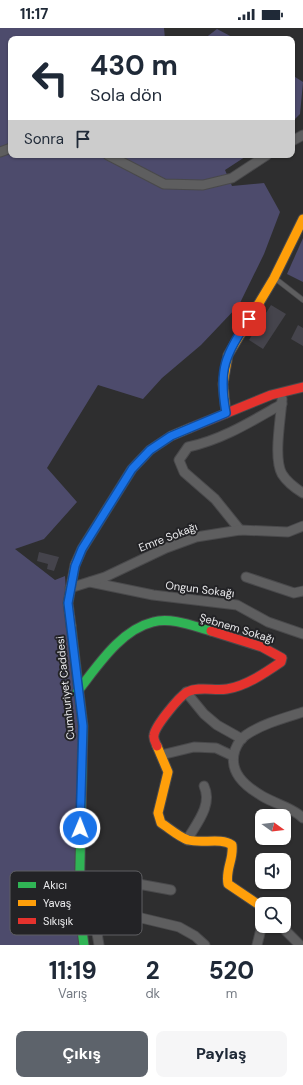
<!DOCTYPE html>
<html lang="tr">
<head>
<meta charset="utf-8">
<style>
	body { margin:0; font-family:"DM Sans",sans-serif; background:#f6f6f7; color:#1f2937; height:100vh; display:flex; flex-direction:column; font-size:15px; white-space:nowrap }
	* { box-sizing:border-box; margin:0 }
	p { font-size:13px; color:#747a83 }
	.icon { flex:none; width:22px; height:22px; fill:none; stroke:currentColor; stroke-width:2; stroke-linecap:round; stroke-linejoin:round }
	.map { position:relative; height:917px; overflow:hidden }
	.details { display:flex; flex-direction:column; background:#fff; flex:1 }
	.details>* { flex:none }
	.guide { position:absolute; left:8px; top:8px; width:287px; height:122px; border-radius:8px; box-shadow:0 1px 3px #0004; background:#fff; color:#1f2937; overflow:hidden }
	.needle { width:26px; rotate:105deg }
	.tools { position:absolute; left:255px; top:781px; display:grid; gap:8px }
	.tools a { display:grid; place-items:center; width:36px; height:36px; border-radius:8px; background:#fff; box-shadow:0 1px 3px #0004; font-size:20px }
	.pin { position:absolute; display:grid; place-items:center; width:34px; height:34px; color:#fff; margin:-17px; border-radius:8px; box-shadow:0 2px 6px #0006 }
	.me { position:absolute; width:44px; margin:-22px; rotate:1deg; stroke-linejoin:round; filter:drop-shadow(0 0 3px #0008) }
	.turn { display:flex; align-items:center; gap:14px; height:84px; padding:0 16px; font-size:18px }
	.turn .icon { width:52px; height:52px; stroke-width:2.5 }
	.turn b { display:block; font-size:28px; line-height:34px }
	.then { display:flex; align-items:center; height:38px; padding:0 16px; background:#0003; gap:8px; font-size:15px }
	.eta { display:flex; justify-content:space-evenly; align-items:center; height:68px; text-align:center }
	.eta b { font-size:24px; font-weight:800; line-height:28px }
	.cta { display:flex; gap:8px; margin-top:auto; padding:8px 16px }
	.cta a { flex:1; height:46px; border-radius:8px; background:#5d636b; color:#fff; font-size:16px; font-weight:800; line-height:46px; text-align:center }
	.cta a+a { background:#f6f6f7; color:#1f2937 }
	.status { display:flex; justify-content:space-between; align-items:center; height:28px; padding:0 20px; background:#fff; direction:ltr }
	.status svg { height:11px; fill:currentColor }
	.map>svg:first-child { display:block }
	.green { fill:#4d4b6c }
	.building { fill:#45444c }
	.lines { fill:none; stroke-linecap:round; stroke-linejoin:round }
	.lane-casing { stroke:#49494b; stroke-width:6 }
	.street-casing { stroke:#49494b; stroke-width:11 }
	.fast-casing { stroke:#49494b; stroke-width:11 }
	.slow-casing { stroke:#49494b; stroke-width:11 }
	.jam-casing { stroke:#49494b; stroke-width:11 }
	.lane { stroke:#5e5e5f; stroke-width:4.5 }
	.street { stroke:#5e5e5f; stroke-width:9 }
	.fast { stroke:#30b455; stroke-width:9 }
	.slow { stroke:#ff9f0a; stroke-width:9 }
	.jam { stroke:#e5322d; stroke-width:9 }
	.route-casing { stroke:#114b97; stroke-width:10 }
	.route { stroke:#1a73e8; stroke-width:7 }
	.labels { text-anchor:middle; stroke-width:4; stroke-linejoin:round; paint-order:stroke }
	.street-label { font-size:11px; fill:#ebebed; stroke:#232326 }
	.key { fill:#232326; stroke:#5f5f62; stroke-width:1 }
	.key-label { font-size:11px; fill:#ebebed }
</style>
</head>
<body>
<div class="status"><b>11:17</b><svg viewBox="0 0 49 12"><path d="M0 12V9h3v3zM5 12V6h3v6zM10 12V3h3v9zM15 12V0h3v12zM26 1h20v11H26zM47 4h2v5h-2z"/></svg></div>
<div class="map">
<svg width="303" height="917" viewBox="0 0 303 917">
	<rect width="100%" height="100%" fill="#2e2e2f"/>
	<g class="green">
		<path d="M0,0H164L165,11H11V127H248L225,142L232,158L264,155L280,184L264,226L239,277L201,317L162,350L143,371L98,357L47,440L77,474L44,511L15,521L55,552L65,548L71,638L79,702V917H0Z"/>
		<path d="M217,1L236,11H204Z"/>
		<path d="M292,47L303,54L300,86L292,94Z"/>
		<path d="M303,210V254L287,246Z"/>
	</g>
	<g class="building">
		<path d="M271,277L286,286L263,321L249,312Z"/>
		<path d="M298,297L303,300V318L291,311Z"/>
		<path d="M39,524L59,529L54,543L47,541L48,536L37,533Z"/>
	</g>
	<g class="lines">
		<defs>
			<path id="lane" d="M276,251L303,272"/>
			<g id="street">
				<path d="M292,113L303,107"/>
				<path d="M0,124L11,120"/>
				<path d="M108,127L164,156L203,157L232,150L267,127"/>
				<path d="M282,371C281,390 273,430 282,446C287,454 295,460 303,465"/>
				<path d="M240,502L215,471L184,444L179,432L188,419C222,412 252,393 282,376"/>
				<path d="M246,549L294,565L303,563"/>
				<path d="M90,554L153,567L237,577L268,594L303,606"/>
				<path d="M70,560L105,549L166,520L196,509L240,502L288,504L303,498"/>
				<path d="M186,664L204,686L217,697L242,711"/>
				<path d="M303,684C284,690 262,696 246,707C241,710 237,717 235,722C228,744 245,758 262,768C275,776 292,779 303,790"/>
				<path d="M161,727L194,719L216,720L233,728"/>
				<path d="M187,812C196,796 213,777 204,758"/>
				<path d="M79,859L109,855H133L171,862"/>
				<path d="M79,865L129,887L179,899L195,908L205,917"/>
				<path d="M91,870L99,917"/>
				<path d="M281,898L300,917"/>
				<path d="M257,917L261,901V879"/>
			</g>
			<g id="fast">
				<path d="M71,598L83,698L79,881L84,917"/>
				<path d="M77,664C97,639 120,602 153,594C171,589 193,598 211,603"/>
			</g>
			<g id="slow">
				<path d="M226,385L223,356L228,327L274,250L303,191"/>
				<path d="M71,598L68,575L75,537L82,521L132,441L150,422L171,408L190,400"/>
				<path d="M157,718L168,744L158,785L161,795C169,800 179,809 188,812C203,816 220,809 232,817C234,831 225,842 228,856L262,879"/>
			</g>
			<g id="jam">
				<path d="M190,400L271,367L303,359"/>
				<path d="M157,718C155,714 153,711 154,707C155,698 179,669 187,664C199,658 214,663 227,661C246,658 265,645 281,634L282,630L262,619L211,603"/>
			</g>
		</defs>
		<use href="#lane" class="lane-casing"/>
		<use href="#street" class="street-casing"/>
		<use href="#fast" class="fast-casing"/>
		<use href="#slow" class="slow-casing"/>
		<use href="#jam" class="jam-casing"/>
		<use href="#lane" class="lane"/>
		<use href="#street" class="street"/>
		<use href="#fast" class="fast"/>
		<use href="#slow" class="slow"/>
		<use href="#jam" class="jam"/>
	</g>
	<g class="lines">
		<defs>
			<path id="route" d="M80,800L83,698L68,575L75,538L82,521L132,441L150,422L171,408L226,385C218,341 225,328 249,291"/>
		</defs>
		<use href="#route" class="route-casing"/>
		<use href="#route" class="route"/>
	</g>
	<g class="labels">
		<g class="street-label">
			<text transform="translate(168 509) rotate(-21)" y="4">Emre Sokağı</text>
			<text transform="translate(200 561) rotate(7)" y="4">Ongun Sokağı</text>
			<text transform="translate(237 600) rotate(17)" y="4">Şebnem Sokağı</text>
			<text transform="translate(65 660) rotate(-96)" y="4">Cumhuriyet Caddesi</text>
		</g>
	</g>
	<rect x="10" y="843" width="132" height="64" rx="6" class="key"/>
	<rect x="18" y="854" width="18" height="6" fill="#30b455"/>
	<rect x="18" y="872" width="18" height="6" fill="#ff9f0a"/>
	<rect x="18" y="890" width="18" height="6" fill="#e5322d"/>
	<g class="key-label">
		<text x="43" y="861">Akıcı</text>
		<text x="43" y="879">Yavaş</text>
		<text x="43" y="897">Sıkışık</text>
	</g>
</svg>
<div class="tools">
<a><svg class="needle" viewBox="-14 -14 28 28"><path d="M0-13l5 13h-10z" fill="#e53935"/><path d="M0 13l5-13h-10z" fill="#747a83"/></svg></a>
<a><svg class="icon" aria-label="sound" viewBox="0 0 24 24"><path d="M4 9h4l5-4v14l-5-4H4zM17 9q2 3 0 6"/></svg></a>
<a><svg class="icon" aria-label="search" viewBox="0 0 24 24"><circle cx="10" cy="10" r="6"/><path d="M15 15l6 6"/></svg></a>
</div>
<div class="pin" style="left:249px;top:291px;background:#d93025"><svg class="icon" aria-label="arrive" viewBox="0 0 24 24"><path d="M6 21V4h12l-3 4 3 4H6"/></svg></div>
<svg class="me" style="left:80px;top:800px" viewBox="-20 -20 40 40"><circle r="17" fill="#1a73e8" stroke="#fff" stroke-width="3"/><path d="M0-11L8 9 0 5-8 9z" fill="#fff"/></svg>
<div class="guide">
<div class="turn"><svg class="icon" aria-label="left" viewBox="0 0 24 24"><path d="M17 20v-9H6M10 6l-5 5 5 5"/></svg><div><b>430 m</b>Sola dön</div></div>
<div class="then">Sonra<svg class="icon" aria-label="arrive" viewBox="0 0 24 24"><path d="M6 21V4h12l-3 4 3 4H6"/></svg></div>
</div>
</div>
<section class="details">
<div class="eta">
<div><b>11:19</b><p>Varış</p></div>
<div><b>2</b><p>dk</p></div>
<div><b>520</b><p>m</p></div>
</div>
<div class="cta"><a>Çıkış</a><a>Paylaş</a></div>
</section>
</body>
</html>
